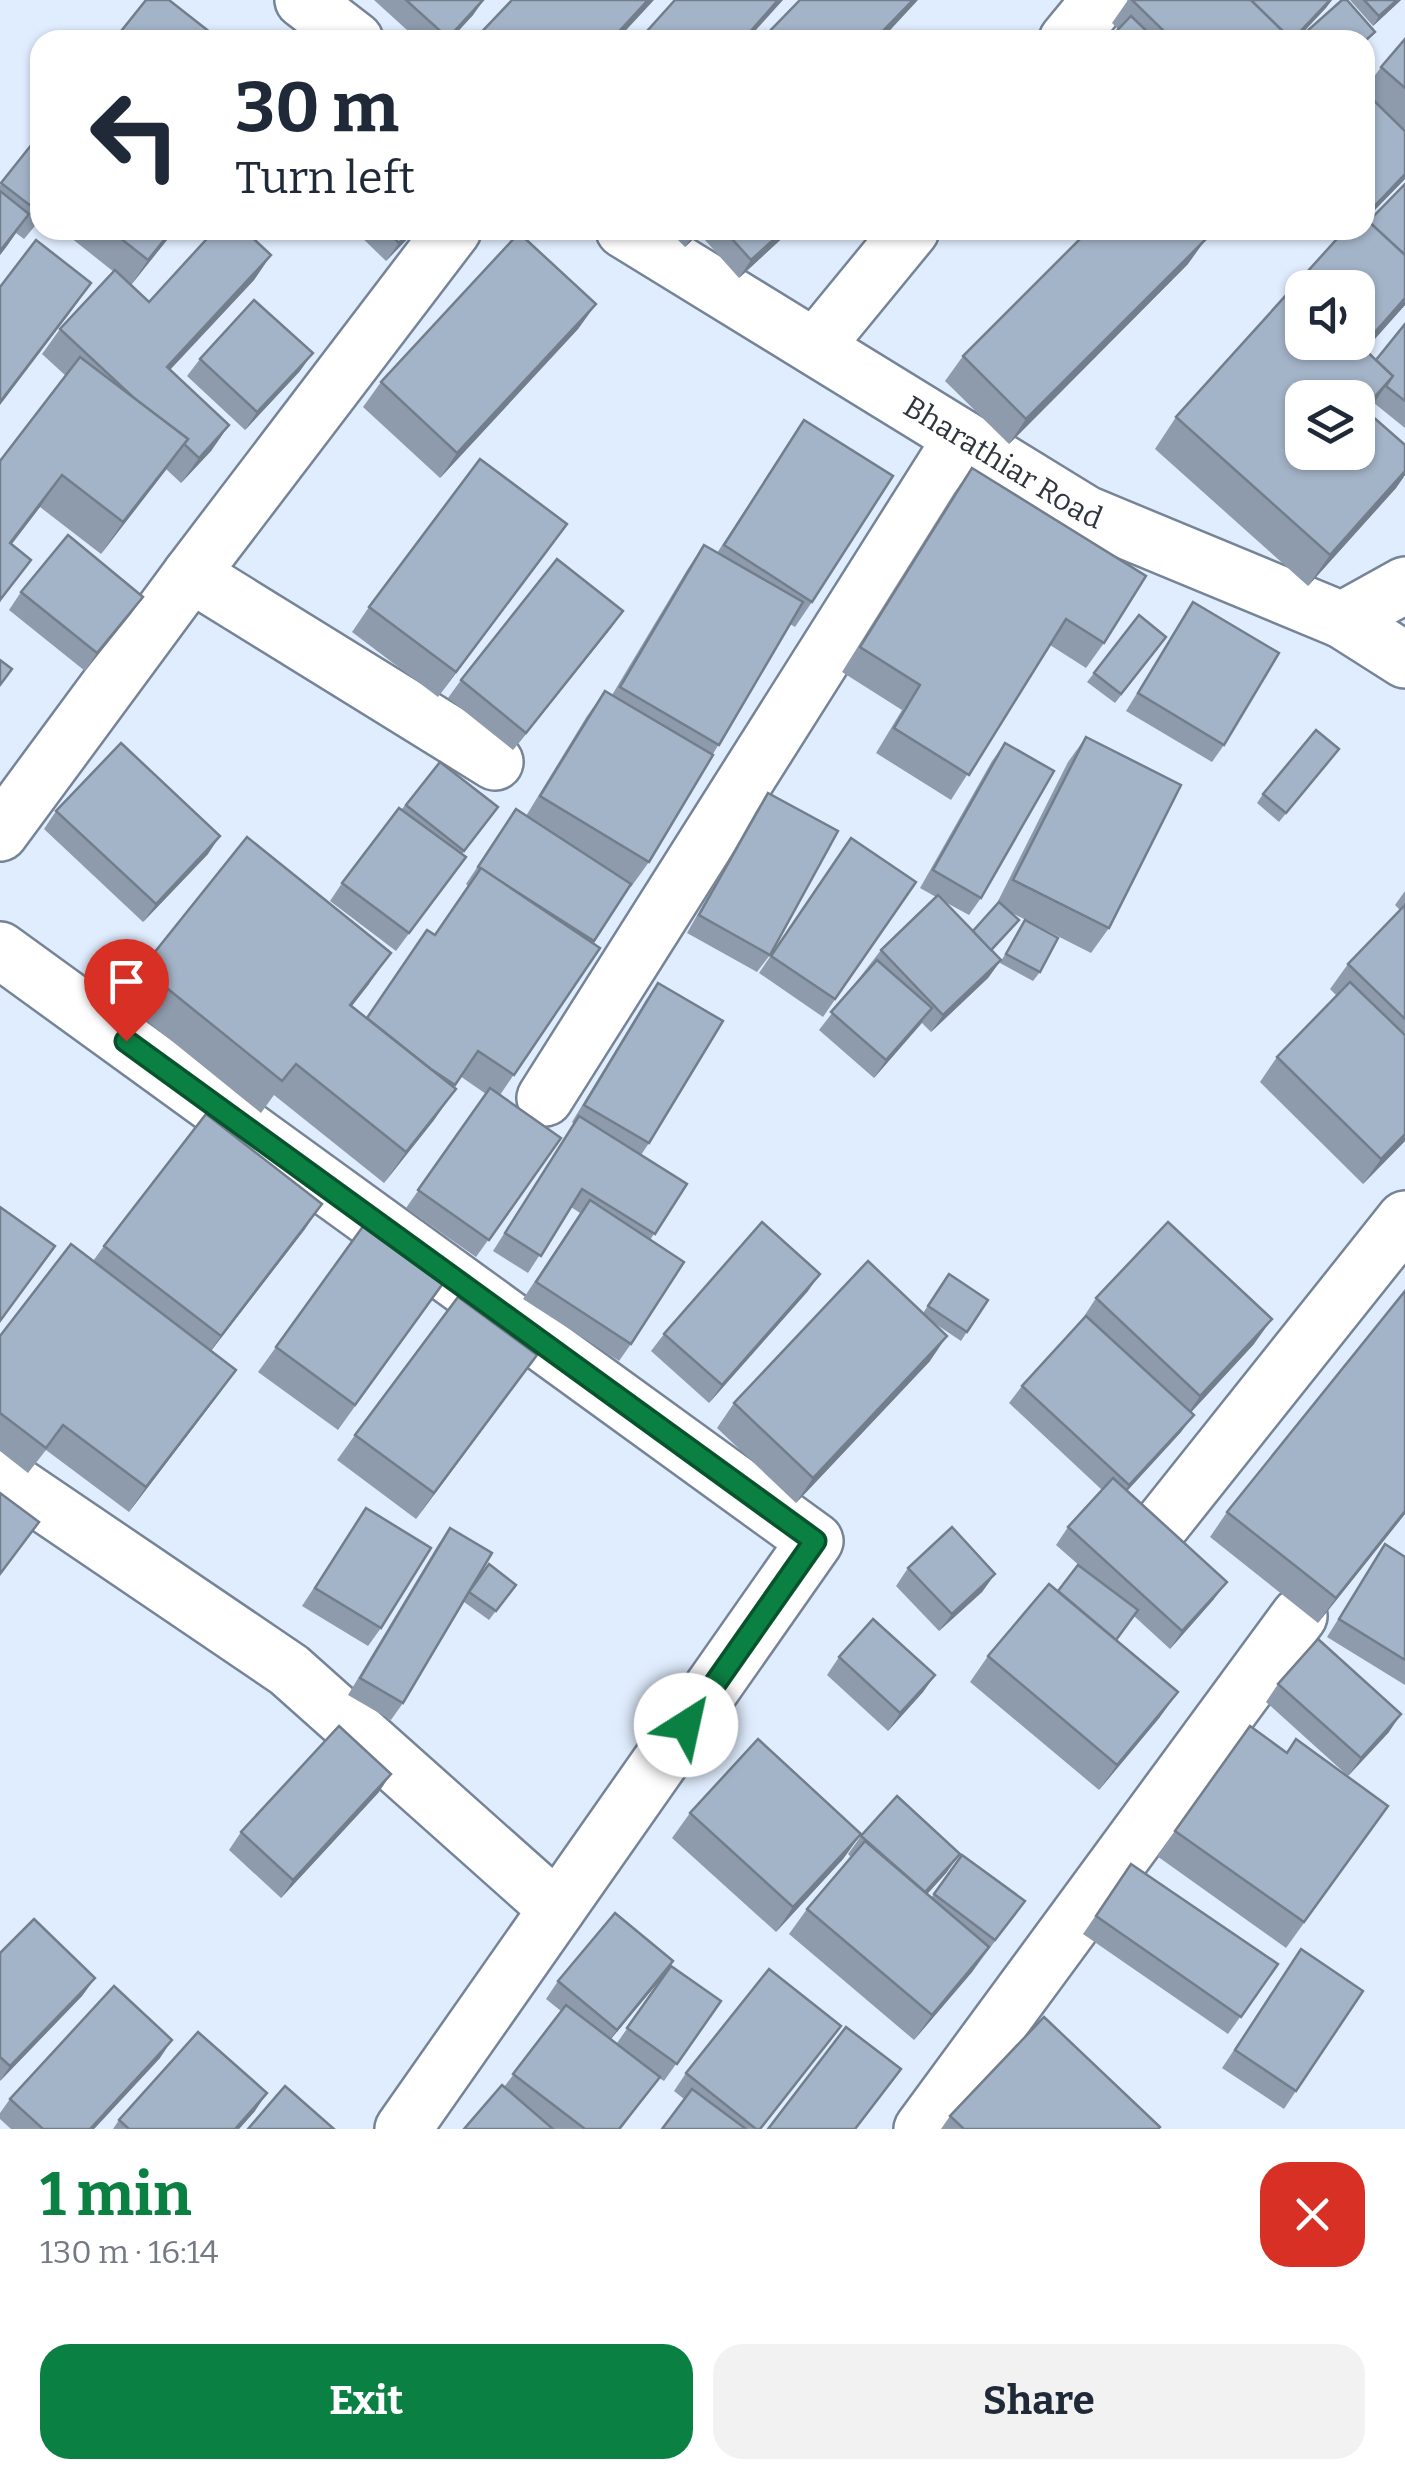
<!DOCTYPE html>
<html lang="en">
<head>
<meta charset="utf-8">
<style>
	body { margin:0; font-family:Bitter,serif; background:#f2f2f3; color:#1f2937; height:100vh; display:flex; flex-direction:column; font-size:38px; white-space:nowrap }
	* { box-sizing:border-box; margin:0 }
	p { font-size:32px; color:#747a83 }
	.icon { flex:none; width:55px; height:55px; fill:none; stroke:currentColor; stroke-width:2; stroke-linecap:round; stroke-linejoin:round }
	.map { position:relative; height:2129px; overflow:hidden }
	.drawer { display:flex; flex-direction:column; background:#fff; flex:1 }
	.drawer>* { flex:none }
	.banner { position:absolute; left:30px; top:30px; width:1345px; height:210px; border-radius:30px; box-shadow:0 2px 8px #0004; background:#fff; color:#1f2937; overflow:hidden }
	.controls { position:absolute; left:1285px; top:270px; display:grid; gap:20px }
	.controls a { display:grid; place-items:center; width:90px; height:90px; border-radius:20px; background:#fff; box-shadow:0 2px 8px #0004; font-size:50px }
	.pin { position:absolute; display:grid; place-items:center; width:85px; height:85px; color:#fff; margin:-102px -42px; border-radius:50% 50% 50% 0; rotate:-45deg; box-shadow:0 0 10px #0007 }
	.pin .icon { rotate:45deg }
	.me { position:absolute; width:110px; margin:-55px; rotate:35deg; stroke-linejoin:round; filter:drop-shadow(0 0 8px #0008) }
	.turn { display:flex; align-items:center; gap:35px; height:210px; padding:0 40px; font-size:45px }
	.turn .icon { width:130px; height:130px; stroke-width:2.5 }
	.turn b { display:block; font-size:70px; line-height:85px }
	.round { display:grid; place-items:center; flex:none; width:105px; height:105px; border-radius:30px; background:#f2f2f3 }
	.summary { display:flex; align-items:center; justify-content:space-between; height:170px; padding:0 40px }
	h1 { font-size:60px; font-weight:700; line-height:75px; color:#0b8043 }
	.action { display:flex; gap:20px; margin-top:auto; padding:20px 40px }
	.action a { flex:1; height:115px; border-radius:30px; background:#0b8043; color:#fff; font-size:40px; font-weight:700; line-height:115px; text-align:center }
	.action a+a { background:#f2f2f3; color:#1f2937 }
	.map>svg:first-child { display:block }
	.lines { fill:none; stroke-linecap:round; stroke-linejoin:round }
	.street-casing { stroke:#758497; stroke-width:60 }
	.secondary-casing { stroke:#758497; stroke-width:60 }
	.street { stroke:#fff; stroke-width:55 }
	.secondary { stroke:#fff; stroke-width:55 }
	.wall { fill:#8d9bac }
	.shaded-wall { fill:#737e8c }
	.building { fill:#a4b4c8; stroke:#737e8c; stroke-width:2.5; fill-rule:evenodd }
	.route-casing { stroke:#07532c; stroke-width:25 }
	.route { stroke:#0b8043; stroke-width:18 }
	.labels { text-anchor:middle; stroke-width:8; stroke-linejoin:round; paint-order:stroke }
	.street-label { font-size:30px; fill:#2f353e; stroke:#e0edfe }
</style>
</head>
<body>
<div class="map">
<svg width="1405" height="2129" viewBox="0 0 1405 2129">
	<rect width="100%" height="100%" fill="#e0edfe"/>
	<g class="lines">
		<defs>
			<g id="street">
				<path d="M1067,40L1100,0"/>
				<path d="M815,347L911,230"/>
				<path d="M191,574L495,762"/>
				<path d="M1342,620L1405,660"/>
				<path d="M0,833L191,574L453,230"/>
				<path d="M0,950L815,1541L403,2129"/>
				<path d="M545,1098L962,438"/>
				<path d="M0,1474L289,1670L557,1909"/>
				<path d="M1158,1529L1405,1219"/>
				<path d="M922,2129L1299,1616"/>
			</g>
			<g id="secondary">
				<path d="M303,0L355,40"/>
				<path id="s1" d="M624,230L1086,514L1342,620L1405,585"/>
			</g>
		</defs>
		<use href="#street" class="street-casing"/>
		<use href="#secondary" class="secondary-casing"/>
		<use href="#street" class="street"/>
		<use href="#secondary" class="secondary"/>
	</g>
	<g class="wall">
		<path d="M374,0H484L473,15L450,40H418Z"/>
		<path d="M1128,0H1332L1296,40H1108L1118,29L1112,23Z"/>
		<path d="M1350,0H1401L1373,26Z"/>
		<path d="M1405,39V179L1366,219L1368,222L1405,184V305L1365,350L1376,360L1405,324V428L1374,403L1367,412L1405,445V475L1396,488L1308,586L1155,449L1176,417L1339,236L1333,230H1365V89L1381,67Z"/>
		<path d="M40,134V220L24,239L16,233L0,255V185Z"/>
		<path d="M61,230H175L131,285L149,302L271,255L254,280L170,370L229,425L211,451L181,483L166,469L101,554L40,507L12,544L0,603V461L66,376L42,354L60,329L114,272Z"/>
		<path d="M354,230H416L386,261Z"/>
		<path d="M668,230H703L685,247Z"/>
		<path d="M711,230H791L739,278L704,239Z"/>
		<path d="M1188,264L1009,444L945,381L963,356Z"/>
		<path d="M596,304L578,329L440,478L363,407L381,382Z"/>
		<path d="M200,359L300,371L245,430L187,376Z"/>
		<path d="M804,420L812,602L795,627L790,624L649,862L631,887L630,886L593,943L600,948L500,1095L561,1138L476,1257L406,1208L486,1094L460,1076L434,1120L384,1183L274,1095L261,1113L120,999L142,968L369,984L352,1006L367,1018L435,935L468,886L466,884L516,809L526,816L587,716L605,691L612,695L687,570L704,545L717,553Z"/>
		<path d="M972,468L1104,643L1086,668L1050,645L951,800L876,753L902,710L842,672L954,493Z"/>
		<path d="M549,549L438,697L352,632L369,607Z"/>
		<path d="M21,592L143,597L85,671L9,610Z"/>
		<path d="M1193,602L1224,745L1212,762L1126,711Z"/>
		<path d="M611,628L513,750L448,698L461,680Z"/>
		<path d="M1160,646L1115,703L1087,682L1094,673Z"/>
		<path d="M1086,737L1109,928L1091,953L1010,912L1012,929L992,951L1001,960L988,978L931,1032L922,1023L874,1078L819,1030L881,950L936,897L920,888L992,761L1005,743L981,898L969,915L945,902L973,931L996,905L1068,762Z"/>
		<path d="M1339,749L1279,822L1257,803L1263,794Z"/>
		<path d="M440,762L498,807L462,854L453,874L396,951L330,901L342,883Z"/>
		<path d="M768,793L770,955L757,972L687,933L756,811Z"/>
		<path d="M56,811L208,854L143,922L44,829Z"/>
		<path d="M851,838L916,882L823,1017L759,973Z"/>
		<path d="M1405,891V1141L1363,1184L1260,1082L1277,1057L1337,996L1330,989L1348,964L1400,910L1395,905Z"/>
		<path d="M1025,920L1040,972L1033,981L1000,963Z"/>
		<path d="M658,983L649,1143L641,1155L687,1184L650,1240L631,1344L619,1361L523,1299L580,1213L571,1207L528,1273L493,1251L574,1124L572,1122L646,1000Z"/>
		<path d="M364,1225L444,1282L338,1430L258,1372Z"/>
		<path d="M305,1229L211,1351L218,1395L129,1512L46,1450L28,1473L0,1451V1336L93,1261L104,1246Z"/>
		<path d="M949,1274L988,1300L961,1341L931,1321L930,1361L796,1503L717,1428L734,1403L923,1313Z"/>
		<path d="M808,1291L709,1403L651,1351L664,1334Z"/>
		<path d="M1096,1298L1254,1344L1191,1412L1181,1432L1127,1491L1214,1599L1170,1649L1134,1616L1116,1640L1160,1717L1099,1790L970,1682L988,1656L1058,1591L1081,1567L1056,1545L1068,1527L1102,1490L1009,1403L1022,1386L1079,1324Z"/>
		<path d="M519,1380L416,1519L337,1460L355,1435Z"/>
		<path d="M366,1508L381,1628L368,1646L302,1606Z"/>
		<path d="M1227,1512L1405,1514L1318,1623L1210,1537Z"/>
		<path d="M450,1528L474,1585H516L489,1620L464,1602L403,1703L391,1720L348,1695L438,1545Z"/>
		<path d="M1385,1544L1405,1557V1685L1327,1637Z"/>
		<path d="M908,1568L995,1574L982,1592L939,1631L896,1586Z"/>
		<path d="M839,1657L935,1675L923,1692L888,1731L827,1675Z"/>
		<path d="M1278,1684L1389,1732L1348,1776L1266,1702Z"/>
		<path d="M1250,1726L1287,1753L1388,1806L1286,1948L1157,1856Z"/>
		<path d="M379,1792L281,1898L229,1850L241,1832Z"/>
		<path d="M690,1813L861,1834L843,1859L776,1932L672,1838Z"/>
		<path d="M861,1836L947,1872L927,1894L931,1898L962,1855L1025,1901L972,1972L914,2040L789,1934L807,1909L851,1857L848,1854Z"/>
		<path d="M1131,1864L1278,1964L1228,2034L1083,1934Z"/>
		<path d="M1301,1949L1363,1991L1284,2109L1222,2068Z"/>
		<path d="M0,1953L95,1978L82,1996L0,2081Z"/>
		<path d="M671,1966L721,2001L664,2081L659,2078L621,2129H464L504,2087L561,2011L546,1999L558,1981L661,1979L611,2039L617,2043Z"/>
		<path d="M841,2026L761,2129H662L684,2099L674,2091L686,2073Z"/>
		<path d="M160,2058L94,2129H11L0,2119V2113L10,2099Z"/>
		<path d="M255,2111L239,2129H113L119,2120Z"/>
		<path d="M950,2116L1158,2129H941Z"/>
	</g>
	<g class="shaded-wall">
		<path d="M483,0L473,15L450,40H447Z"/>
		<path d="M648,0H654L617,40H611Z"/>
		<path d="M778,0H783L747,40H743Z"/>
		<path d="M913,0H918L881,40H874Z"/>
		<path d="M1330,0H1332L1326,8L1296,40H1292Z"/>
		<path d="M1397,0H1401L1373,26L1379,16Z"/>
		<path d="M1405,174V179L1365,220V216Z"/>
		<path d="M29,214L7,246L0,255V251Z"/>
		<path d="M172,230H175L131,285L148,260Z"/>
		<path d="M411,230H416L386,261L399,243Z"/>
		<path d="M697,230H703L685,247Z"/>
		<path d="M784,230H791L739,278L751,260Z"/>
		<path d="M1206,239L1188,264L1009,444L1026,419Z"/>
		<path d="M271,255L254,280L149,392L167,367Z"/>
		<path d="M91,283L69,314L0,405V402Z"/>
		<path d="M1405,298V305L1340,378L1362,347Z"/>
		<path d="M596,304L578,329L440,478L457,453Z"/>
		<path d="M313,353L300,371L245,430L257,412Z"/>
		<path d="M1393,376L1371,407L1358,422L1364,409Z"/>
		<path d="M229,425L211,451L181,483L199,458Z"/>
		<path d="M188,439L166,470L101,554L123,522Z"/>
		<path d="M1405,471V475L1396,488L1308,586L1330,555Z"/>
		<path d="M62,475L40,507L0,559V558Z"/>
		<path d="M567,524L549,549L438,697L456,672Z"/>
		<path d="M143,597L131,614L85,671L97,653Z"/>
		<path d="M623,611L611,628L513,750L526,733Z"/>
		<path d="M220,836L208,854L143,922L156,904Z"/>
		<path d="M391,953L369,984L328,1036L350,1005Z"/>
		<path d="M1001,960L988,978L931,1032L943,1015Z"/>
		<path d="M932,1008L919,1026L874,1078L886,1060Z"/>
		<path d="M456,1089L434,1120L384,1183L406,1152Z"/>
		<path d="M1405,1134V1141L1363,1184L1381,1159Z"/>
		<path d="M322,1204L305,1229L203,1361L221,1336Z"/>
		<path d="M820,1274L808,1291L709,1403L722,1385Z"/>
		<path d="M1272,1319L1254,1344L1183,1421L1200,1396Z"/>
		<path d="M947,1336L930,1361L796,1503L813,1478Z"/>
		<path d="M537,1355L519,1380L416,1519L434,1493Z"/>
		<path d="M236,1370L218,1395L129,1512L146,1487Z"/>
		<path d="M1194,1415L1181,1432L1116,1503L1129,1485Z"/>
		<path d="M1405,1511V1514L1318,1623L1336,1598Z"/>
		<path d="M995,1574L982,1592L939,1631L952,1614Z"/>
		<path d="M1227,1582L1214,1599L1170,1649L1182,1631Z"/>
		<path d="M935,1675L923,1692L888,1731L900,1713Z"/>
		<path d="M1178,1692L1160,1717L1099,1790L1117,1765Z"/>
		<path d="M1401,1714L1389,1732L1348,1776L1361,1758Z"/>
		<path d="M391,1774L379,1792L281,1898L293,1880Z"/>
		<path d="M861,1834L843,1859L776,1932L793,1907Z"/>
		<path d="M960,1854L947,1872L911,1912L923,1894Z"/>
		<path d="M989,1947L972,1972L914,2040L932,2015Z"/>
		<path d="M673,1961L661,1979L604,2047L617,2030Z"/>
		<path d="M95,1978L82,1996L0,2081L10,2066Z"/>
		<path d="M172,2040L160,2058L94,2129H90Z"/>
		<path d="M267,2093L255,2111L239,2129H235Z"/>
	</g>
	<g class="building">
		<path d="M146,0H169L220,40H114Z"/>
		<path d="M406,0H483L448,38Z"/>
		<path d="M512,0H648L611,40H474Z"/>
		<path d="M675,0H778L743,40H639Z"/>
		<path d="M800,0H913L874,40H761Z"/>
		<path d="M1132,0H1251L1292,40H1173Z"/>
		<path d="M1251,0H1330L1292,40Z"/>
		<path d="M1342,0H1347L1375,32L1365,41L1297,40Z"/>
		<path d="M1364,0H1397L1379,16Z"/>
		<path d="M1131,16L1156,40H1108Z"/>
		<path d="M1405,39V88L1381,67Z"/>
		<path d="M1365,92L1405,131V174L1365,216Z"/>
		<path d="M40,134V213L1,183Z"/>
		<path d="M1405,184V255L1368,222Z"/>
		<path d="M0,191L29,214L0,251Z"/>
		<path d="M1365,218L1405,255V298L1362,347L1393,376L1364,409L1405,445V471L1330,555L1176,417L1345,230H1365ZM1302,288H1358V342H1302ZM1302,398H1358V452H1302Z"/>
		<path d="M110,230H172L148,260Z"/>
		<path d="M215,230H244L271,255L167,367L229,425L199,458L184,444L188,439L135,399L60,329L115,270L149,302Z"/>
		<path d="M385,230H411L399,243Z"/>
		<path d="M724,230H784L751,260Z"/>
		<path d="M1089,230H1197L1206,239L1026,419L963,356Z"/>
		<path d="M519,233L596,304L457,453L381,382Z"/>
		<path d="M36,240L91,283L0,402V287Z"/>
		<path d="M254,300L313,353L257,412L200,359Z"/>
		<path d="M1405,324V401L1386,386L1393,376L1376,360Z"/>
		<path d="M80,357L188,439L123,522L62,475L10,543L31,560L0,600V461Z"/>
		<path d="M804,420L893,476L812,602L724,545Z"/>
		<path d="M480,459L567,524L456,672L369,607Z"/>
		<path d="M972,468L1146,576L1104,643L1066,619L969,775L894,728L920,685L860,647Z"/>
		<path d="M68,535L143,597L97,653L21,592Z"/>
		<path d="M704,545L803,602L719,745L620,687Z"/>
		<path d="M557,559L623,611L526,733L461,680Z"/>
		<path d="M1193,602L1279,653L1224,745L1138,693Z"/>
		<path d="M1139,615L1166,637L1121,694L1094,673Z"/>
		<path d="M0,660L12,669L0,685Z"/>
		<path d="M605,691L713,755L649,862L540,796Z"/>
		<path d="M1316,730L1339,749L1286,813L1263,794Z"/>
		<path d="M1086,737L1181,785L1109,928L1013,880Z"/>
		<path d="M121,743L220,836L156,904L56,811Z"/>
		<path d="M1005,743L1054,771L981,898L933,870Z"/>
		<path d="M440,762L498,807L464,851L406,805Z"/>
		<path d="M768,793L838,831L770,955L699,915Z"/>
		<path d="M399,808L466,857L409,933L342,883Z"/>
		<path d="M516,809L631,884L594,941L478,867Z"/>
		<path d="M247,837L391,953L350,1005L456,1089L406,1152L296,1064L282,1081L142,968Z"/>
		<path d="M851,838L916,882L835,999L771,956Z"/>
		<path d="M481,868L600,948L514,1075L478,1051L455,1085L431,1069L367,1018L427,930L435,935Z"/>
		<path d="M938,895L1001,960L943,1015L881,950Z"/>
		<path d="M999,902L1019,920L991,950L973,931Z"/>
		<path d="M1405,905V1019L1348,964Z"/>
		<path d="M1025,920L1058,938L1040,972L1006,954Z"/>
		<path d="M877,960L932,1008L886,1060L831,1012Z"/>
		<path d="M1350,982L1405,1035V1134L1381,1159L1277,1057Z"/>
		<path d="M658,983L723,1021L649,1143L584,1105Z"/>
		<path d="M490,1088L561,1138L489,1240L418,1190Z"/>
		<path d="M206,1114L322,1204L221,1336L104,1246Z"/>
		<path d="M579,1116L687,1184L655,1234L582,1189L541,1256L505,1233Z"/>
		<path d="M590,1200L684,1262L631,1344L536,1282Z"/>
		<path d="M0,1207L55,1246L0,1321Z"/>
		<path d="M762,1222L820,1274L722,1385L664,1334Z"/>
		<path d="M1168,1222L1272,1319L1200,1396L1096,1298Z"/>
		<path d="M364,1225L444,1282L355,1405L276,1347Z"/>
		<path d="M71,1244L236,1370L146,1487L63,1425L46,1448L0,1413V1336Z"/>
		<path d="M868,1261L947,1336L813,1478L734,1403Z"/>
		<path d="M949,1274L988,1300L967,1332L928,1306Z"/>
		<path d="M1405,1291V1511L1336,1598L1227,1512Z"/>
		<path d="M458,1297L537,1355L434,1493L355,1435Z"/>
		<path d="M1086,1316L1194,1415L1129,1485L1022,1386Z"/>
		<path d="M1113,1478L1227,1582L1182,1631L1068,1527Z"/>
		<path d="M0,1493L39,1522L0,1574Z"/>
		<path d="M366,1508L431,1548L381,1628L315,1588Z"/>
		<path d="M952,1527L995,1574L952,1614L908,1568Z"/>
		<path d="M450,1528L492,1553L403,1703L360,1678Z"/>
		<path d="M1385,1544L1405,1557V1660L1339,1619Z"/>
		<path d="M489,1564L516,1585L496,1611L469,1592Z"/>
		<path d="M1078,1565L1138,1610L1116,1640L1058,1591Z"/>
		<path d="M1049,1584L1178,1692L1117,1765L988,1656Z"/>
		<path d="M873,1619L935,1675L900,1713L839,1657Z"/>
		<path d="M1318,1639L1401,1714L1361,1758L1278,1684Z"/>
		<path d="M339,1726L391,1774L293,1880L241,1832Z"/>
		<path d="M1250,1726L1287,1753L1296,1739L1388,1806L1304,1922L1175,1831Z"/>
		<path d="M758,1739L861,1834L793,1907L690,1813Z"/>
		<path d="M897,1796L960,1854L925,1892L861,1836Z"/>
		<path d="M865,1841L989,1947L932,2015L807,1909Z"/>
		<path d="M962,1855L1025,1901L995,1940L934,1894Z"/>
		<path d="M1131,1864L1278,1964L1241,2017L1096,1916Z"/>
		<path d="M615,1913L673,1961L617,2030L558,1981Z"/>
		<path d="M34,1919L95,1978L10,2066L0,2057V1953Z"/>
		<path d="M1301,1949L1363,1991L1296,2091L1235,2050Z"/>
		<path d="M671,1966L721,2001L677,2064L627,2028Z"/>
		<path d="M769,1969L841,2026L760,2129H756L686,2073Z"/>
		<path d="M114,1986L172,2040L90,2129H43L10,2099Z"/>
		<path d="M566,2005L660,2077L619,2129H585L513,2074Z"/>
		<path d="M1044,2017L1160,2127L1158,2129H964L950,2116Z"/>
		<path d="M846,2027L901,2069L855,2129H768Z"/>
		<path d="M198,2032L267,2093L235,2129H129L119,2120Z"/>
		<path d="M502,2085L553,2129H464Z"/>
		<path d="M285,2086L334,2129H248Z"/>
		<path d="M692,2089L746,2129H662Z"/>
	</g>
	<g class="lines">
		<defs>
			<path id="route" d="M126,1041L815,1541L686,1725"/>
		</defs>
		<use href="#route" class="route-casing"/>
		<use href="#route" class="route"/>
	</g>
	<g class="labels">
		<g class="street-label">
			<text dy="10" stroke="none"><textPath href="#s1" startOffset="445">Bharathiar Road</textPath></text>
		</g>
	</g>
</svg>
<div class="controls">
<a><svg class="icon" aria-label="sound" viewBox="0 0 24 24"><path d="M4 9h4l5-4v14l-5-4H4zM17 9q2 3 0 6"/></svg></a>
<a><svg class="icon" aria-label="layers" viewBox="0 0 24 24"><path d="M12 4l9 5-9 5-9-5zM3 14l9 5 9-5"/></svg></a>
</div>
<div class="pin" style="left:126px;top:1041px;background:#d93025"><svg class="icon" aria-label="arrive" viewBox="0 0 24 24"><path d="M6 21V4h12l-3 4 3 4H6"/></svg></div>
<svg class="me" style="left:686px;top:1725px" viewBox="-20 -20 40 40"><circle r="19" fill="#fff"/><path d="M0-13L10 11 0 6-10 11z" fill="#0b8043"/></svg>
<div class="banner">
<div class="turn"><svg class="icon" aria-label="left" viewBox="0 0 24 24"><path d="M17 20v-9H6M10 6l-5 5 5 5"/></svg><div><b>30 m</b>Turn left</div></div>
</div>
</div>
<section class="drawer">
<div class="summary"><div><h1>1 min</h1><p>130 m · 16:14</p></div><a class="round" style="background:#d93025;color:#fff"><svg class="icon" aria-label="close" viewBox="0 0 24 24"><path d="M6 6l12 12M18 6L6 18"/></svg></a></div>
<div class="action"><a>Exit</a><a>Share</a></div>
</section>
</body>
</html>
